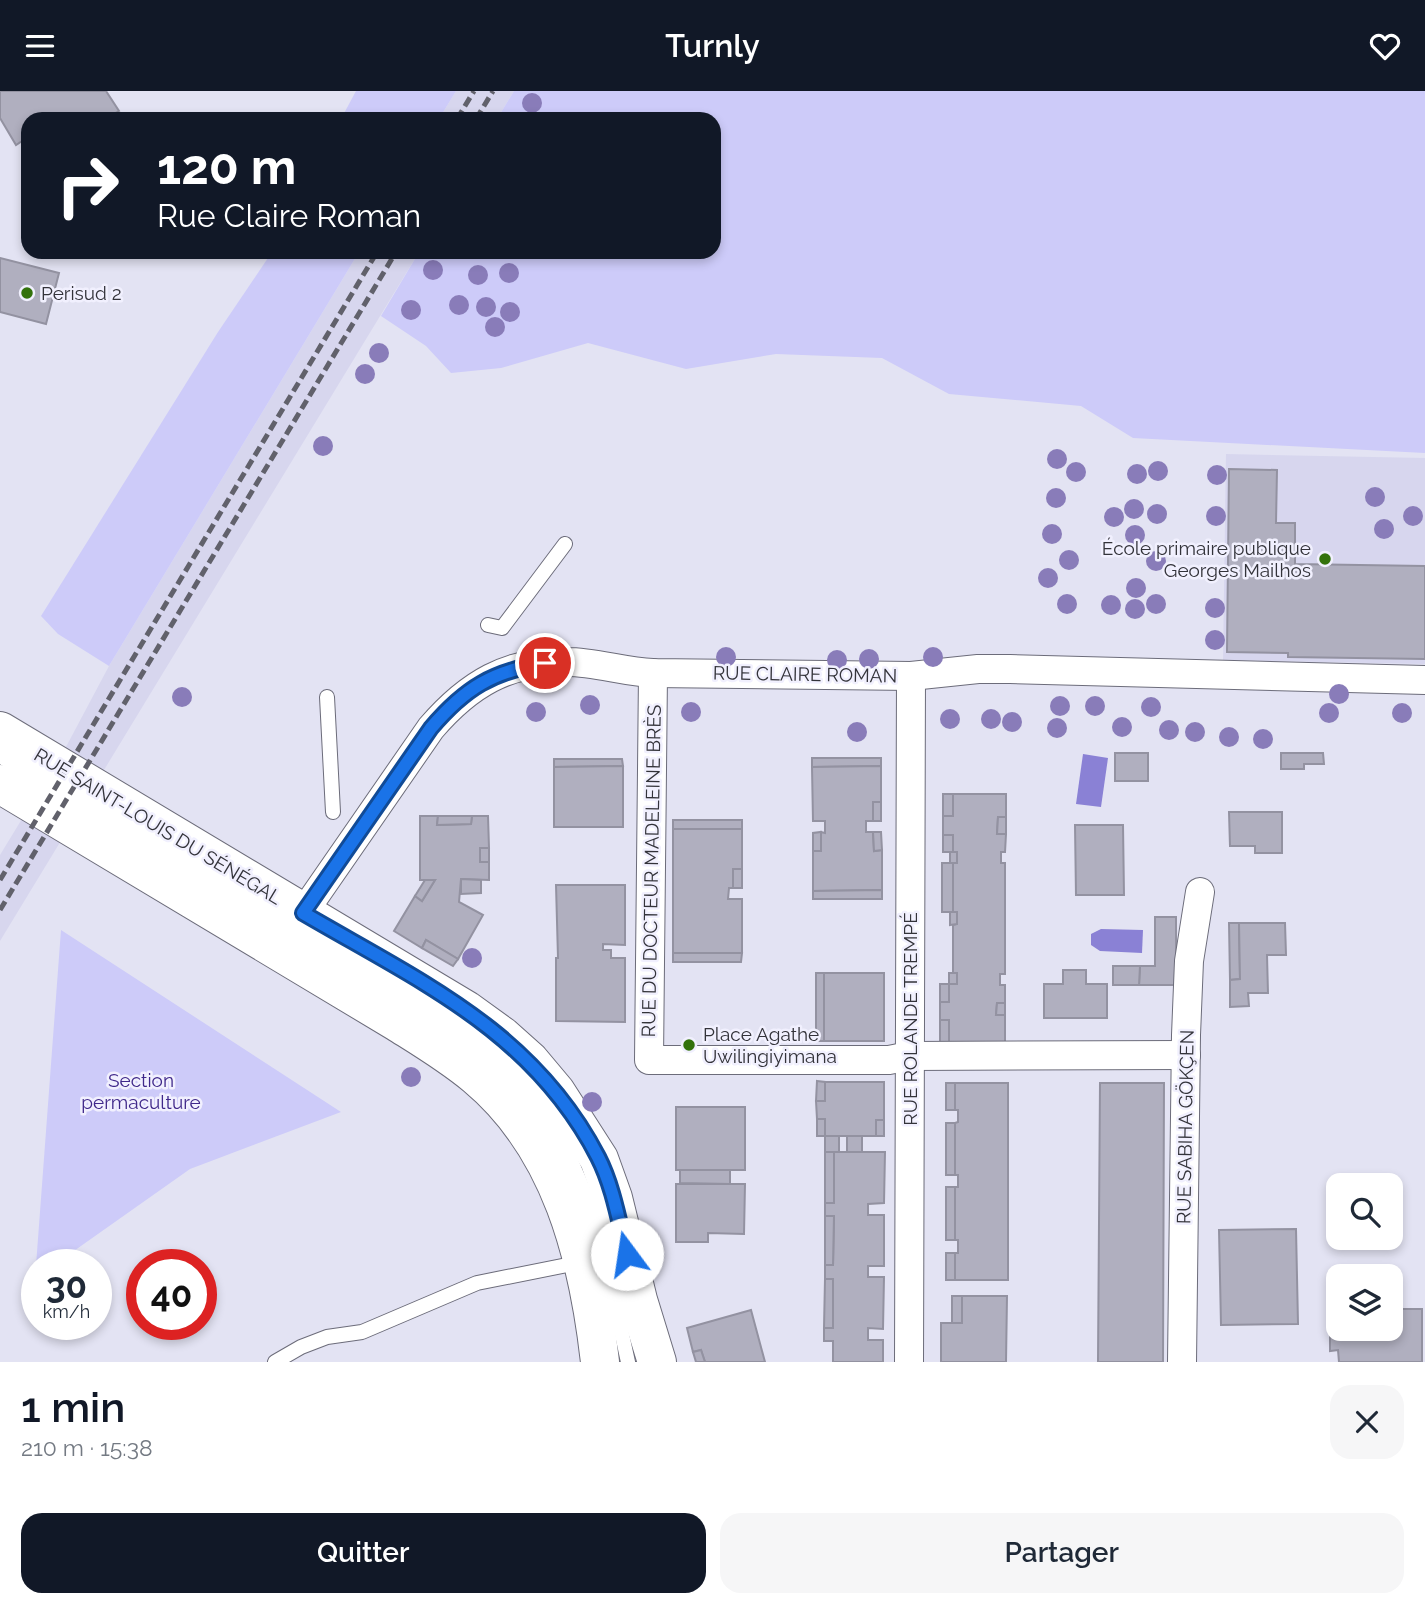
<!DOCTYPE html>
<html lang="fr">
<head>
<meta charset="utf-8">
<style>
	body { margin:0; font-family:Raleway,sans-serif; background:#f6f6f7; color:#1f2937; height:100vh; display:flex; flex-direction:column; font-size:26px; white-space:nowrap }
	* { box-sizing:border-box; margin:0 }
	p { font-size:23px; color:#747a83 }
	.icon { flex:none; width:38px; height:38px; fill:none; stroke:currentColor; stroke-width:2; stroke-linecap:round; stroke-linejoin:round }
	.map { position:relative; height:1271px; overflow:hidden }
	.side { display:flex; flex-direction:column; background:#fff; flex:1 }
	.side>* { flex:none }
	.banner { position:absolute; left:21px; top:21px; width:700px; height:147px; border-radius:21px; box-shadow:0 4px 10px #0003; background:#111827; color:#fff; overflow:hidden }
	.fabs { position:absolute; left:1326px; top:1082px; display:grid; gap:14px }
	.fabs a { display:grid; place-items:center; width:77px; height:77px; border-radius:14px; background:#fff; box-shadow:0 4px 10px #0003; font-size:35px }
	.speed { position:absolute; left:21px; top:1158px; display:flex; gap:14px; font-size:35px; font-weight:700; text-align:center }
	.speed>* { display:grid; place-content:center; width:91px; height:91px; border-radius:50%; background:#fff; box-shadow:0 4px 10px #0003; line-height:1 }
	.speed small { font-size:18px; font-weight:400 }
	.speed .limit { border:10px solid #d22; background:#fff; color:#111 }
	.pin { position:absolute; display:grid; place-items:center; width:60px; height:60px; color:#fff; margin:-30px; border:4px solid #fff; border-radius:50%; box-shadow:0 2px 7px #0007 }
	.me { position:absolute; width:77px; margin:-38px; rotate:346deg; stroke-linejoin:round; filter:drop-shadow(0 0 5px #0008) }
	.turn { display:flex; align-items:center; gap:24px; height:147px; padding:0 21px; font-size:32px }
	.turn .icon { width:91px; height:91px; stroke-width:2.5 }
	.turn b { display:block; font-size:49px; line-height:60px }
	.round { display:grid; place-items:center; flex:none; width:74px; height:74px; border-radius:21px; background:#f6f6f7 }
	.overview { display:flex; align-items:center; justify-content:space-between; height:119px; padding:0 21px }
	h1 { font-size:42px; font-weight:600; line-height:52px; color:#111827 }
	.button { display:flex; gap:14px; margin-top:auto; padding:14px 21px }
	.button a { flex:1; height:80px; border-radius:21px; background:#111827; color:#fff; font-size:28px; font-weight:600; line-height:80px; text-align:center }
	.button a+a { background:#f6f6f7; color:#1f2937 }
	header { display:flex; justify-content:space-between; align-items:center; height:91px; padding:0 21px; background:#111827; color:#fff; font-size:32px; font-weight:600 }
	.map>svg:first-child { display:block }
	.built { fill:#d7d6ee }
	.green { fill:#cdcbf9 }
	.water { fill:#8a81d5 }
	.building { fill:#b0afbf; stroke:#9392a1; stroke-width:2 }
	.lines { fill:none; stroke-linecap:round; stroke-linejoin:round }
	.lane-casing { stroke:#6c6c7a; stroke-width:16 }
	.street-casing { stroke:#6c6c7a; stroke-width:30 }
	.secondary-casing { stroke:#6c6c7a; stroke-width:40 }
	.lane { stroke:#fff; stroke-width:14 }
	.street { stroke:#fff; stroke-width:28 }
	.secondary { stroke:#fff; stroke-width:38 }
	.rail { stroke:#61616b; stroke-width:5; stroke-dasharray:10 5; stroke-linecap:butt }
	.tree { fill:#897cb9 }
	.route-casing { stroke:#114b97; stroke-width:18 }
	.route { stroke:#1a73e8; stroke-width:12 }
	.poi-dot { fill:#33720b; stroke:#f1f0fe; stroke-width:2.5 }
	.labels { text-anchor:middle; stroke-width:5; stroke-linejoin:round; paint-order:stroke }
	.poi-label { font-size:19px; fill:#33333a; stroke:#f1f0fe; text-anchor:start }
	.street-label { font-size:19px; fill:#33333a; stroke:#f1f0fe }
	.park-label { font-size:19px; fill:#3f288a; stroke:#f1f0fe }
</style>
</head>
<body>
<header><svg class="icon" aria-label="menu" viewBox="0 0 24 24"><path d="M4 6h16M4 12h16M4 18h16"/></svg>Turnly<svg class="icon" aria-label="heart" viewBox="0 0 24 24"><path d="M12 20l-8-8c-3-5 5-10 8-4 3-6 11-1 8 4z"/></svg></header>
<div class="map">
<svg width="1425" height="1271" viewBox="0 0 1425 1271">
	<rect width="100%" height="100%" fill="#e3e3f3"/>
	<g class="built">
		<path d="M456,0H514L497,28H439Z"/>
		<path d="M359,161H419L0,850V764L67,654L109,575Z"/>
		<path d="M1226,363L1425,367V573L1223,569Z"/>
	</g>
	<g class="green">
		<path d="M356,0H456L439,28H341Z"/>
		<path d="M514,0H1425V362L1133,347L1081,315L949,303L882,267L776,263L686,278L588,252L501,277L451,282L426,255L381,225L419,161H714V28H497Z"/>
		<path d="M272,161H359L109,575L58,543L41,525L218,241Z"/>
		<path d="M61,839L341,1021L190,1078L54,1174H37L35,1188Z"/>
	</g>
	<g class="water">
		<path d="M1083,663L1108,667L1101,716L1076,713Z"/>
		<path d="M1101,838L1143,839L1142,862L1100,860L1091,854V843Z"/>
	</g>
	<g class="building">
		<path d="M0,0H106L119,20L105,28H28V46L16,54L0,27Z"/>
		<path d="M0,167L59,182L46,233L0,221Z"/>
		<path d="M1229,378L1277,379L1276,432H1295V473L1425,475V568L1288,566V562L1227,561Z"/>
		<rect x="1115" y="662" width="33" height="28"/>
		<path d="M1281,662H1323L1324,673H1304V678H1281Z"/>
		<path d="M812,667H881V675L812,676Z"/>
		<path d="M554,668H622L623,675L554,676Z"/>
		<path d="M623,675V736H554V676Z"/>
		<path d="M881,675V711H873V730H866V741H873L874,760L882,759V799L813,800V760H821V741L825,742V730H813L812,676Z"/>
		<rect x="943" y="703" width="10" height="22"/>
		<path d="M953,703H1006V726H998L997,743H1006L1005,761H1001V772H1005V883H1000V894H1005V912H997L996,924H1005V951H949V929H940V911H949V893H957V882H953V834L957,833V821H953V772H957V761H953V744H943V725H953Z"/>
		<rect x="873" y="711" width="8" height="19"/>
		<path d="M1229,721H1282V762H1255V755H1230Z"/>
		<path d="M420,725H438L437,734L471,733L472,725H488L489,757H480V771H489V789L461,788L459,811L483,824L458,868L426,849L422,857L394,840L415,805L422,810L435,789H420Z"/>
		<path d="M438,725H472L471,733L437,734Z"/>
		<path d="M998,726H1006V743H997Z"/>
		<rect x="673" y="729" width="69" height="9"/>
		<path d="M1075,734H1123L1124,804H1076Z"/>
		<path d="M673,738H742V778H733V797H729L728,808H742V862H673Z"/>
		<path d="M821,741V760H813V742Z"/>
		<path d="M873,741H881L882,759L874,760Z"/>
		<rect x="943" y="744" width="10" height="17"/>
		<rect x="480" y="757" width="9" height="14"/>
		<rect x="950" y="761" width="7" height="11"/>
		<rect x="942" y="772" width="11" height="49"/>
		<rect x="733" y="778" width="9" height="19"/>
		<path d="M461,788L481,789V802L461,803Z"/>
		<path d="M425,789H435L422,810L415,805Z"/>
		<path d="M556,794H625V854L603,853V859H611V867H625V931L556,930V867H558Z"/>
		<path d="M882,799V808H813V800Z"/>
		<path d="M950,821H957V833L950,834Z"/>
		<path d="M1155,826H1176V894H1139L1140,875H1155Z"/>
		<path d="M1229,832H1239L1240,888L1230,889Z"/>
		<path d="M1239,832H1285L1286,864H1267L1268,902H1248L1249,915L1230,916V889L1240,888Z"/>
		<path d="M426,849L458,868L453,875L422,857Z"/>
		<path d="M673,862H742L741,871H673Z"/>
		<path d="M1113,875H1140L1139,894H1113Z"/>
		<path d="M1063,879H1086V893H1107V927H1044V893H1063Z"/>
		<rect x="816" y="882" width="8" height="68"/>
		<rect x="824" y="882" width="60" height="68"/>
		<rect x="949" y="882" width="8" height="11"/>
		<rect x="940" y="893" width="9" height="18"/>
		<path d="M997,912H1005V924H996Z"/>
		<rect x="940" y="929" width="9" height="22"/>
		<path d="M817,990L825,991V1010H816Z"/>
		<path d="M825,991H884V1029H876V1045H825V1028H817L816,1010H825Z"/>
		<rect x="946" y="992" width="9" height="27"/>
		<path d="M955,992H1008V1189H955V1162H958V1149H955V1096H958V1084H955V1032L958,1031V1019H955Z"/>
		<path d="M1100,992H1164L1163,1271H1098Z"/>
		<rect x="676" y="1016" width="69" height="63"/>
		<rect x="817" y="1028" width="8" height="17"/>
		<rect x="876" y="1029" width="8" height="16"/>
		<rect x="946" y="1032" width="9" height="52"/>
		<rect x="825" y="1045" width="14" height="16"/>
		<rect x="847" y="1045" width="15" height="16"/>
		<rect x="825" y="1061" width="9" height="51"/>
		<path d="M834,1061H885L884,1112L868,1113V1124H884V1175H868V1186H884L883,1238L868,1237V1249H883V1271H833V1250H824V1237H833V1188H825V1174H833L834,1125H825V1112H834Z"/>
		<path d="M680,1079H730V1093L680,1092Z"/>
		<path d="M676,1093H745L744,1143L708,1142V1151H676Z"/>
		<rect x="946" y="1096" width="9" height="53"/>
		<path d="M825,1125H834L833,1174H825Z"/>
		<path d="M1296,1138L1298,1233L1221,1234L1219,1139Z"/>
		<rect x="946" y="1162" width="9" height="27"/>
		<path d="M825,1188H833V1237H824Z"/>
		<rect x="952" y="1205" width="10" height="27"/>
		<path d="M962,1205H1007L1006,1271H941V1232H962Z"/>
		<path d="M1391,1218H1422V1271H1339L1338,1259L1330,1260V1219H1339V1237H1391Z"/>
		<path d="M751,1219L765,1271H705L701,1259L693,1261L687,1237Z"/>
		<path d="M701,1259L705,1271H696L693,1261Z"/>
	</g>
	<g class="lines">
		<defs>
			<g id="lane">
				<path d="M488,534L502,537L565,453"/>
				<path d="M327,606L333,721"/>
				<path d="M0,665L428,923C448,936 471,949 490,965C587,1048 602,1153 628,1271"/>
				<path d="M275,1271L301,1256L327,1246L362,1241L477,1192L582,1171"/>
			</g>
			<g id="street">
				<path d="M653,582L649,969H889L909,965L1186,964"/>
				<path d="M303,822L431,637C468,594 508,569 567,571C596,571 624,581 653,582L911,585L978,578H1010L1425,589"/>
				<path d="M909,1271L911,585"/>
				<path d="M1182,1271L1186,944L1189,870L1200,801"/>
			</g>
			<g id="secondary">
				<path d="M0,640L466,919L502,945L530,970L556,1001L599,1068L613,1107L638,1209L657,1271"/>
				<path d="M0,693L397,931C424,948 451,964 476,985C561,1056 588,1165 600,1271"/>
			</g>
		</defs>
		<use href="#lane" class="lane-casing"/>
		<use href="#street" class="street-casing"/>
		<use href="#secondary" class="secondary-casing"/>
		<use href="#lane" class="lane"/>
		<use href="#street" class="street"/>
		<use href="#secondary" class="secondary"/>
		<g class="rail">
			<path d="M457,28L474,0"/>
			<path d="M476,28L493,0"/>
			<path d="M0,789L377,161"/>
			<path d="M0,819L396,161"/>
		</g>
	</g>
	<g class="tree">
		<circle cx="532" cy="12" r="10"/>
		<circle cx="433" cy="179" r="10"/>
		<circle cx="509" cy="182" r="10"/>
		<circle cx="478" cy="184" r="10"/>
		<circle cx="459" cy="214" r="10"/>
		<circle cx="486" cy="216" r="10"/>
		<circle cx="411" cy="219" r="10"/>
		<circle cx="510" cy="221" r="10"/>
		<circle cx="495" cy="236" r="10"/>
		<circle cx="379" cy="262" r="10"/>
		<circle cx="365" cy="283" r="10"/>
		<circle cx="323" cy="355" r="10"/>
		<circle cx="1057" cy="368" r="10"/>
		<circle cx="1158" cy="380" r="10"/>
		<circle cx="1076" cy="381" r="10"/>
		<circle cx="1137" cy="383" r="10"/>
		<circle cx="1217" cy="384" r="10"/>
		<circle cx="1375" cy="406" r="10"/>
		<circle cx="1056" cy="407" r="10"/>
		<circle cx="1134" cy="418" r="10"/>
		<circle cx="1157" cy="423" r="10"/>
		<circle cx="1216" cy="425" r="10"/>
		<circle cx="1413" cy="425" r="10"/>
		<circle cx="1114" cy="426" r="10"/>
		<circle cx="1384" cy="438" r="10"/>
		<circle cx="1052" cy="443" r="10"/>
		<circle cx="1135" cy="444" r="10"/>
		<circle cx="1069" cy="469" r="10"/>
		<circle cx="1156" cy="470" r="10"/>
		<circle cx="1048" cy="487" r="10"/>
		<circle cx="1136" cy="497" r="10"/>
		<circle cx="1067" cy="513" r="10"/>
		<circle cx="1156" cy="513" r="10"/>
		<circle cx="1111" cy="514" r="10"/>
		<circle cx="1215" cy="517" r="10"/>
		<circle cx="1135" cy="518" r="10"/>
		<circle cx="1215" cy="549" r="10"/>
		<circle cx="726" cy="566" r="10"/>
		<circle cx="933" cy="566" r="10"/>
		<circle cx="869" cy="568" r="10"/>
		<circle cx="837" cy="569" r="10"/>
		<circle cx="1339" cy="603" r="10"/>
		<circle cx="182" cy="606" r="10"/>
		<circle cx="590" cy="614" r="10"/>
		<circle cx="1060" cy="615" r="10"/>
		<circle cx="1095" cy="615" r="10"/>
		<circle cx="1151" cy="616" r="10"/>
		<circle cx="536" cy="621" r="10"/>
		<circle cx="691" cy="621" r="10"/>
		<circle cx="1329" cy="622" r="10"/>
		<circle cx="1402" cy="622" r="10"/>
		<circle cx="950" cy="628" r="10"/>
		<circle cx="991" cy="628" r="10"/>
		<circle cx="1012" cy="631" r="10"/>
		<circle cx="1122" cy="636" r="10"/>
		<circle cx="1057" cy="637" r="10"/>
		<circle cx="1169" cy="639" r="10"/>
		<circle cx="857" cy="641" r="10"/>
		<circle cx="1195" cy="641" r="10"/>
		<circle cx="1229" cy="646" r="10"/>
		<circle cx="1263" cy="648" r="10"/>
		<circle cx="472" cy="867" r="10"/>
		<circle cx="411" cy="986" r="10"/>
		<circle cx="592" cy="1011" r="10"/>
	</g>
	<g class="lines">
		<defs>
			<path id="route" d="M545,572C493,580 465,597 431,637L303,822C419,890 533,940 598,1066C613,1095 619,1131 627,1163"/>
		</defs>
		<use href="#route" class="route-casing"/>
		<use href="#route" class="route"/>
	</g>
	<g class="poi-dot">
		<circle cx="27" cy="202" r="7"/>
		<circle cx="1325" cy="468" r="7"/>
		<circle cx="689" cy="954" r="7"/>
	</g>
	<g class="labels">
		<g class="poi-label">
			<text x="41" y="209">Perisud 2</text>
			<text x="1311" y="464" text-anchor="end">École primaire publique<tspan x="1311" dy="22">Georges Mailhos</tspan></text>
			<text x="703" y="950">Place Agathe<tspan x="703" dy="22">Uwilingiyimana</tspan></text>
		</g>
		<g class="street-label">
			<text transform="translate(805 583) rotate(1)" y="7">RUE CLAIRE ROMAN</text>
			<text transform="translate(158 735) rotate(31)" y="7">RUE SAINT-LOUIS DU SÉNÉGAL</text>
			<text transform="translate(651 780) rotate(-89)" y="7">RUE DU DOCTEUR MADELEINE BRÈS</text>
			<text transform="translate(910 928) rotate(-90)" y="7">RUE ROLANDE TREMPÉ</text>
			<text transform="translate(1185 1036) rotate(-89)" y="7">RUE SABIHA GÖKÇEN</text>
		</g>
		<g class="park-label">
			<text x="141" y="996">Section<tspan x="141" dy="22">permaculture</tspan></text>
		</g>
	</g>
</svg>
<div class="fabs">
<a><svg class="icon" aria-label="search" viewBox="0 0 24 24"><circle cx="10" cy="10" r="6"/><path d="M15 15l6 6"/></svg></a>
<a><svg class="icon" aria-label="layers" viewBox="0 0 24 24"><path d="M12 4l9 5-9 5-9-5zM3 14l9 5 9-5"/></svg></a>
</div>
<div class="speed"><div>30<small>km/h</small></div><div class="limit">40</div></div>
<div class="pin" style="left:545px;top:572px;background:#d93025"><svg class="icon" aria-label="arrive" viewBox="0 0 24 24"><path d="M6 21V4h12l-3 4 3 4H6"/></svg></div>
<svg class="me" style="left:627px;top:1163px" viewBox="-20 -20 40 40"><circle r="19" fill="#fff"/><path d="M0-13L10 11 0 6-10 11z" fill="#1a73e8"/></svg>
<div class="banner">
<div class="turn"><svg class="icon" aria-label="right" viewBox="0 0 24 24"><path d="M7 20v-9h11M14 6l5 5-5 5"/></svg><div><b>120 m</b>Rue Claire Roman</div></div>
</div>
</div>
<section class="side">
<div class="overview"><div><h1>1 min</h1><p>210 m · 15:38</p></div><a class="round"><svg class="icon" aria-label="close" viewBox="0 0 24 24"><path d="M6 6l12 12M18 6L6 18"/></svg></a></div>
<div class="button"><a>Quitter</a><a>Partager</a></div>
</section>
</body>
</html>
